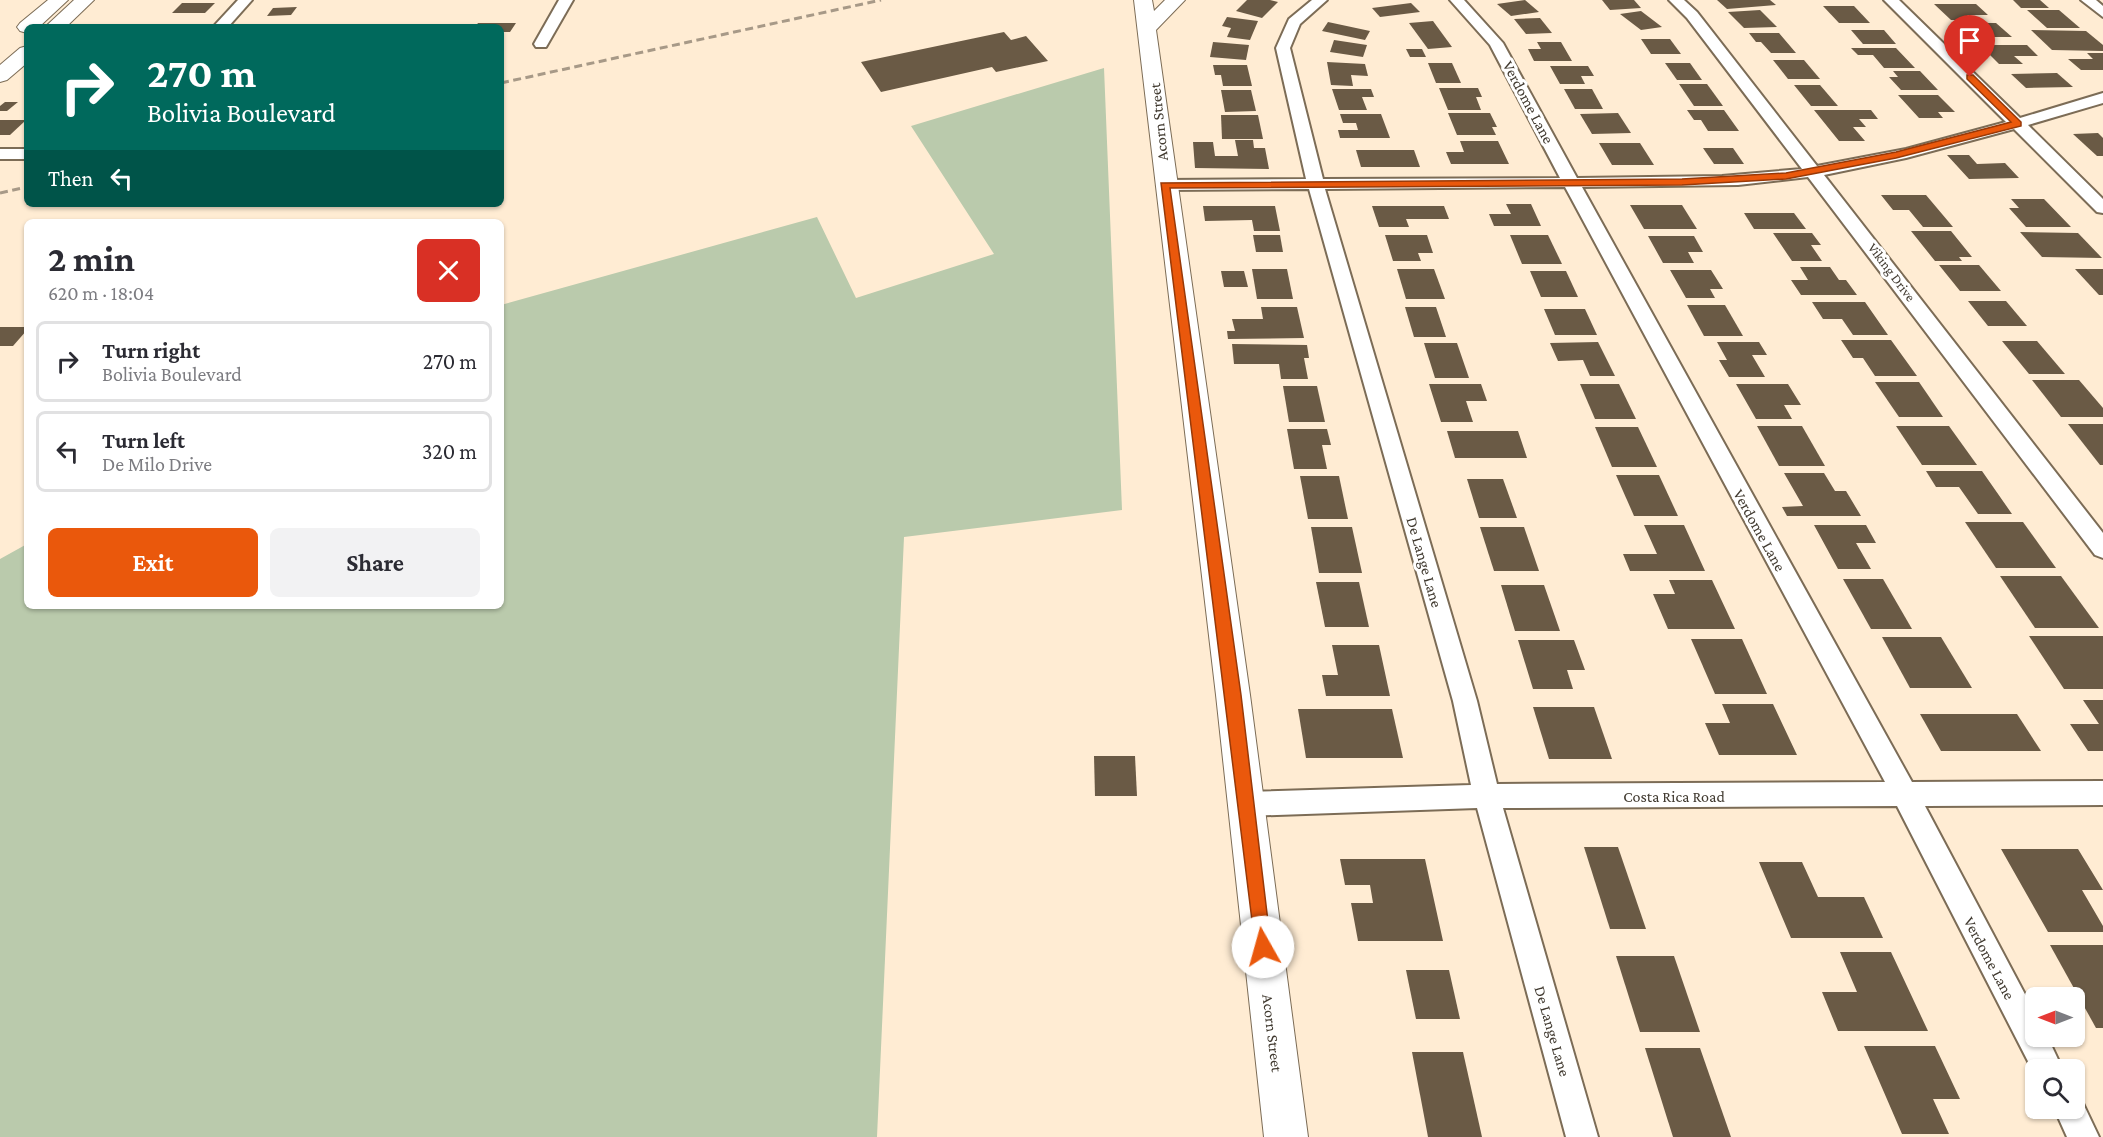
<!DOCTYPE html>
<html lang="en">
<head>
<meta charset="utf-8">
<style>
	body { margin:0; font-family:"Crimson Pro",serif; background:#f2f2f3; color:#2b2b33; height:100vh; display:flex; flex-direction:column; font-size:22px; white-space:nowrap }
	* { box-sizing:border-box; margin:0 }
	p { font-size:20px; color:#7c7c81 }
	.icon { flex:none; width:33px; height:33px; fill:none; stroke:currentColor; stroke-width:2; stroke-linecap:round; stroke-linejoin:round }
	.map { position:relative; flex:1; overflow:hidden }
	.drawer { position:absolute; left:24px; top:219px; width:480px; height:390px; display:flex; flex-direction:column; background:#fff; border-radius:9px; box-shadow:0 2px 4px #0004 }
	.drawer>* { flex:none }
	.banner { position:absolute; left:24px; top:24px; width:480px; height:183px; border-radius:9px; box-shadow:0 2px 4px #0004; background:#00695c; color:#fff; overflow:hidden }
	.needle { width:39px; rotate:270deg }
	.buttons { position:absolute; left:2025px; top:987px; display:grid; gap:12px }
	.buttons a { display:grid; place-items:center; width:60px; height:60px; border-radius:9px; background:#fff; box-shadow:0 2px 4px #0004; font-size:30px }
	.pin { position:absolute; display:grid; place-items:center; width:51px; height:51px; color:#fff; margin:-62px -26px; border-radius:50% 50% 50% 0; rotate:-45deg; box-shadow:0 0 6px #0007 }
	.pin .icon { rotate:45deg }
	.me { position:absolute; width:66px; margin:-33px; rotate:353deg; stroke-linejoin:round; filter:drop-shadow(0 0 4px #0008) }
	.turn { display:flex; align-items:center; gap:21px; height:126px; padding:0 24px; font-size:27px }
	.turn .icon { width:78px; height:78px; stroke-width:2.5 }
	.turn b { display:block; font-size:42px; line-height:51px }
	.then { display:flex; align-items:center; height:57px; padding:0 24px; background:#0003; gap:12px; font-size:22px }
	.round { display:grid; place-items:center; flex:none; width:63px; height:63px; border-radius:9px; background:#f2f2f3 }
	.summary { display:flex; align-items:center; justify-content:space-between; height:102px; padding:0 24px }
	h1 { font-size:36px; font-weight:700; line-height:45px }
	.cta { display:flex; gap:12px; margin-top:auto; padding:12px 24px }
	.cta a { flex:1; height:69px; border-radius:9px; background:#ea580c; color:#fff; font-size:24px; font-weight:700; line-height:69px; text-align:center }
	.cta a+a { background:#f2f2f3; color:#2b2b33 }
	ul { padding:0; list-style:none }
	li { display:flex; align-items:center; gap:18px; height:81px; margin:0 12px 9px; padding:0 12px; border:3px solid #e1e1e2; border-radius:9px }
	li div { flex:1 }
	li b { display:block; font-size:22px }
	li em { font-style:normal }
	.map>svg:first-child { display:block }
	.green { fill:#bacaac }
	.building { fill:#6a5a45 }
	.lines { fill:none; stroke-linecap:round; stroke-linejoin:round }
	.street-casing { stroke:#7c6c56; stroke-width:4 }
	.secondary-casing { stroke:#7c6c56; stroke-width:2 }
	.street { fill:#fff; fill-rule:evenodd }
	.secondary { fill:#fff; fill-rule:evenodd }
	.rail { stroke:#a79987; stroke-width:3; stroke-dasharray:8 4.5; stroke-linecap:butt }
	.route { fill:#ea580c; stroke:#983908; stroke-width:1.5 }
	.labels { text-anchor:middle; stroke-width:6; stroke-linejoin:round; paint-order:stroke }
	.far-street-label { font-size:14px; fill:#413a30; stroke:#fff }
	.street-label { font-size:16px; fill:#413a30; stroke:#fff }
</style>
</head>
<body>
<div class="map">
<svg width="2103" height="1137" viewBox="0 0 2103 1137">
	<rect width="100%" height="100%" fill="#ffecd3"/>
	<path class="green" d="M1104,68L1122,510L904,537L877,1137H0V559L27,544V606H501V305L817,217L856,298L994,254L911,126Z"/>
	<g class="building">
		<path d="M1247,0H1270L1278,2L1262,18L1236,11Z"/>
		<path d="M1525,0L1539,12L1511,16L1497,4Z"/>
		<path d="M1602,0H1634L1641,8L1610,10Z"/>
		<path d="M1717,0H1770L1776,5L1727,9Z"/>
		<path d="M2013,0H2040L2049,8H2021Z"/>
		<path d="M182,3H215L205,13H172Z"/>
		<path d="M1411,3L1420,12L1380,17L1372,8Z"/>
		<path d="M1934,4H1976L1988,15H1967L1973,20H1951Z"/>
		<path d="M1823,6H1854L1870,23H1839Z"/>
		<path d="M297,7L291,15L267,16L273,8Z"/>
		<path d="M1760,10L1777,27L1744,28L1728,12Z"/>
		<path d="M2027,10H2059L2080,28H2047Z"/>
		<path d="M1641,11L1662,27L1641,30L1620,14Z"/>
		<path d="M1227,17L1258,21L1250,40L1227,37L1231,28L1222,26Z"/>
		<path d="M1540,18L1552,33L1526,34L1514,19Z"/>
		<path d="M1433,21L1452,47L1428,49L1409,23Z"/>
		<path d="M1328,22L1370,31L1365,40L1322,31Z"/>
		<path d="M478,23H516L510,32H501V27H475Z"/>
		<path d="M1955,23H1996L2012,37H1970Z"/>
		<path d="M1851,30H1884L1896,44H1863Z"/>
		<path d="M2031,30L2086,31L2103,45V51L2052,50Z"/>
		<path d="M1004,32L1011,40L1026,36L1048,61L996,72L992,67L881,92L861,62Z"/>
		<path d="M1749,33H1779L1796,53H1771L1761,42H1756Z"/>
		<path d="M1641,39H1670L1681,54H1651Z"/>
		<path d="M1334,40L1367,45L1363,57L1330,52Z"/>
		<path d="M1213,42L1249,45L1246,60L1210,57Z"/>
		<path d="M1537,42H1561L1572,61H1534L1528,49H1541Z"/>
		<path d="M1980,45H2027L2038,56H2014L2023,64H1999Z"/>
		<path d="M1851,48H1896L1915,68H1884L1873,55H1858Z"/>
		<path d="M1406,49H1422L1426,57H1410Z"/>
		<path d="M2087,53H2103V70H2081L2068,59H2093Z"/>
		<path d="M1773,60H1804L1820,79H1788Z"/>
		<path d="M1327,62L1365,64L1368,76L1351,75L1353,86L1331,85Z"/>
		<path d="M1428,63H1452L1461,83H1436Z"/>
		<path d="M1665,63H1690L1702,80H1677Z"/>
		<path d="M1213,65H1247L1252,86H1223L1221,75H1215Z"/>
		<path d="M1550,66H1588L1594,76H1581L1585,84H1560Z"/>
		<path d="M1893,71H1920L1938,90H1901L1889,77H1898Z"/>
		<path d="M2057,73L2073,87L2026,88L2011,74Z"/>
		<path d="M1679,84H1707L1723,106H1694Z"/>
		<path d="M1794,85H1820L1838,106H1811Z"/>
		<path d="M1439,88H1478L1482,97H1476L1481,110H1448Z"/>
		<path d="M1332,89H1371L1374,97H1362L1367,110H1339Z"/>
		<path d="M1564,89H1592L1603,109H1575Z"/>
		<path d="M1221,90H1251L1256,111L1225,112Z"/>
		<path d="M1898,95H1938L1955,112H1938L1943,118H1919Z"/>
		<path d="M5,102H18L7,111H0V106Z"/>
		<path d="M1687,110H1724L1739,131H1708L1701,120H1694Z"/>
		<path d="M1814,110H1871L1878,119H1859L1866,127H1853L1865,141H1839Z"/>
		<path d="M1448,113H1490L1497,127H1492L1496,135H1457Z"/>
		<path d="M1618,113L1631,133L1592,134L1580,114Z"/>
		<path d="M1340,114H1381L1390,138H1340L1338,130H1358L1356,123H1343Z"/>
		<path d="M1221,115H1258L1263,139H1222Z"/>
		<path d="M0,120H26L10,135H0Z"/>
		<path d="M2098,133L2103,138V156H2097L2073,134Z"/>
		<path d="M1235,140H1253L1254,148H1265L1269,169L1195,168L1193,142H1213L1215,156H1238Z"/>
		<path d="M1460,141H1498L1509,164H1451L1446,152H1464Z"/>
		<path d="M1599,143H1640L1654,165H1612Z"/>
		<path d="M1703,148H1733L1744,164H1714Z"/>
		<path d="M1356,150H1414L1420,167H1361Z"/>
		<path d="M1947,155H1969L1977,164L2005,163L2019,178L1969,179Z"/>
		<path d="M1881,195H1926L1953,227H1923L1909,210H1893Z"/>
		<path d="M2011,199H2044L2071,227H2026L2009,208H2019Z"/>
		<path d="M1506,204H1531L1541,226H1494L1489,214H1511Z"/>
		<path d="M1630,205H1682L1697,229H1644Z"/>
		<path d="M1203,206H1275L1280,231H1254L1252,220L1205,221Z"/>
		<path d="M1372,206H1444L1449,219H1406L1409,227H1379Z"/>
		<path d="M1744,213H1794L1806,229H1754Z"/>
		<path d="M1911,231H1951L1972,257H1959L1962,261H1935Z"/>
		<path d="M2020,232L2078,233L2102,258L2042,257Z"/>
		<path d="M1773,233H1812L1821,245H1811L1822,261H1792Z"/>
		<path d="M1253,235H1280L1283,252H1256Z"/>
		<path d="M1385,235H1427L1433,253H1418L1421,261H1393Z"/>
		<path d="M1510,235H1548L1562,264H1522Z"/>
		<path d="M1648,236H1694L1703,252H1688L1694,263H1663Z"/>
		<path d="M1939,265H1979L2001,291H1960Z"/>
		<path d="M1800,267H1830L1839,280H1846L1857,295H1801L1791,280H1808Z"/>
		<path d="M1252,269H1287L1293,299H1257Z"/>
		<path d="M1397,269H1434L1445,299H1406Z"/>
		<path d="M2075,269H2103V295H2099Z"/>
		<path d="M1670,270H1711L1723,289H1710L1715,298H1686Z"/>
		<path d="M1221,271H1244L1248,287H1224Z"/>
		<path d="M1530,271H1566L1578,297H1541Z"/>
		<path d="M1968,301H2006L2027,326H1988Z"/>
		<path d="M1812,302H1865L1888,335H1853L1842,319H1823Z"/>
		<path d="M1687,305H1725L1743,336H1704Z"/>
		<path d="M1261,307H1297L1304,338L1228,339L1227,331H1235L1232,319H1263Z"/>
		<path d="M1405,307H1436L1446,337H1414Z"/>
		<path d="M1544,309H1585L1597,335H1555Z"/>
		<path d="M0,327H27V330L13,346H0Z"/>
		<path d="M1841,340H1891L1917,376H1875L1863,358H1853Z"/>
		<path d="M2002,341H2037L2065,374H2029Z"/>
		<path d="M1598,342L1615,376H1590L1583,360L1558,361L1550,343Z"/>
		<path d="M1717,342H1759L1767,355H1752L1765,377H1729L1719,360H1727Z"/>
		<path d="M1424,343H1457L1469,378H1435Z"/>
		<path d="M1232,344L1307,345L1309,358H1304L1308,379H1281L1279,364H1234Z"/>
		<path d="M2032,380H2079L2103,408V417H2061Z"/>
		<path d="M1875,382H1919L1943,417H1899Z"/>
		<path d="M1429,384H1481L1487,401H1466L1473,422H1441Z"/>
		<path d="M1580,384H1619L1636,419H1595Z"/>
		<path d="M1736,384H1788L1801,405H1784L1792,419H1756Z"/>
		<path d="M1283,386H1317L1325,422H1289Z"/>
		<path d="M2068,424H2103V465H2100Z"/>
		<path d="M1757,426H1802L1825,466H1779Z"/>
		<path d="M1896,426H1949L1977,465H1922Z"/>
		<path d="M1595,427H1638L1657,467H1612Z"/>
		<path d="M1287,429H1327L1331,445H1322L1327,469H1294Z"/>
		<path d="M1447,431H1518L1527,458H1455Z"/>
		<path d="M1926,471H1982L2012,514H1978L1959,487H1936Z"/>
		<path d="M1784,473H1824L1835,491H1846L1861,516H1787L1782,507L1803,506Z"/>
		<path d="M1616,475H1659L1678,516H1634Z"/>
		<path d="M1300,476H1339L1348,519H1308Z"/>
		<path d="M1467,479H1503L1517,518H1479Z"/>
		<path d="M1965,522H2023L2056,568H1996Z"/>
		<path d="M1644,525H1684L1705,571H1630L1623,554H1657Z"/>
		<path d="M1814,525H1866L1876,543H1856L1871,569H1838Z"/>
		<path d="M1311,527H1352L1362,573H1319Z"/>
		<path d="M1480,527H1524L1539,571H1494Z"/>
		<path d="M2000,576H2061L2099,628H2035Z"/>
		<path d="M1843,579H1883L1912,629H1871Z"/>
		<path d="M1669,580H1712L1735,629H1668L1653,594H1675Z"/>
		<path d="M1316,582H1359L1369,627H1325Z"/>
		<path d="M1501,585H1544L1560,631H1515Z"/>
		<path d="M2029,636H2103V689H2064Z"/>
		<path d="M1882,637H1941L1972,688H1910Z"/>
		<path d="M1691,639H1742L1767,694H1715Z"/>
		<path d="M1518,640H1574L1585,670H1567L1573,689H1533Z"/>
		<path d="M1332,645H1379L1390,696H1326L1322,675H1338Z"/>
		<path d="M2083,700H2103V751H2088L2070,724H2099Z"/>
		<path d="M1722,704H1773L1797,755H1719L1705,723H1730Z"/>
		<path d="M1533,707H1594L1612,759H1549Z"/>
		<path d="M1298,709H1392L1403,758H1306Z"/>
		<path d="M1920,714H2017L2041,751H1941Z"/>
		<path d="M1094,756H1135L1137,796H1095Z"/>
		<path d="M1584,847H1618L1646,929H1610Z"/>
		<path d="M2001,849H2078L2103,890H2082L2103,926V932H2048Z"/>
		<path d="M1340,859H1425L1443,941H1358L1351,903H1373L1370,885H1345Z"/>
		<path d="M1759,862H1802L1818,897H1864L1883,938H1791Z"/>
		<path d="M2050,945H2103V1028H2096Z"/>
		<path d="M1840,952H1891L1928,1031H1838L1822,992H1857Z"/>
		<path d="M1616,956H1674L1700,1032H1640Z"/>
		<path d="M1406,970H1449L1460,1019H1416Z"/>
		<path d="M1864,1046H1935L1960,1099H1933L1949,1134H1902Z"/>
		<path d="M1645,1048H1700L1731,1137H1673Z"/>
		<path d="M1412,1052H1463L1482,1137H1428Z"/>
	</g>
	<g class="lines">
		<defs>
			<g id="street">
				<path d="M238,0H252L228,27H213Z"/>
				<path d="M559,0H573L546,47H536L534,44Z"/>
				<path d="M1312,0H1327L1300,24L1290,48L1323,179L1560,178L1490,45L1450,0H1464L1503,43L1577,178L1722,176L1802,169L1687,18L1669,0H1684L1697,12L1817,166L1906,149L2006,122L1884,0H1899L2020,118L2103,93V103L2028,125L2103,199V213L2097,212L2014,129L1906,158L1824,175L2103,533V558L2095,555L1808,177L1738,185L1582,187L1912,782L2103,781V805L1925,806L2036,1015V1036H2047L2063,1070H2036V1077L1897,806L1503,808L1598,1137H1566L1477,808L1245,816L1236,812L1232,804L1236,796L1245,792L1471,785L1453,701L1309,189L1165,190L1157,185L1165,180L1306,179L1276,48L1289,19ZM1565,187L1571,198L1885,782L1497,784L1477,701L1325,189Z"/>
				<path d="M2081,0H2096L2103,6V17Z"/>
				<rect x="0" y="149" width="27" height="10"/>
				<path d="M2074,1095L2080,1097L2099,1137H2067L2054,1108H2074Z"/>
			</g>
			<g id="secondary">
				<path d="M48,0H68L39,27H27V33L20,31L17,27L20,23Z"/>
				<path d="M74,0H94L66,27H45Z"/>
				<path d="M1134,0H1152L1154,11L1165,0H1185L1156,30L1250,695L1308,1137H1264L1216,695Z"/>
				<path d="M27,46V63L7,80L0,82V65L20,48Z"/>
			</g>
		</defs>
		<use href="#street" class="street-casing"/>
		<use href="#secondary" class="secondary-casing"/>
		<use href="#street" class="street"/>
		<use href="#secondary" class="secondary"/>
		<g class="rail">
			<path d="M501,83L881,0"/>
			<path d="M0,193L27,187"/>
		</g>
	</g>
	<path class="route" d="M1967,75H1973L2021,122V126L1896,158L1786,179L1682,185L1170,188L1241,695L1271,947L1269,953L1263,955L1256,953L1161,183L1682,179L1786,173L1896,152L2011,122L1967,79Z"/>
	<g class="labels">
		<g class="far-street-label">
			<text transform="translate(1892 272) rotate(53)" y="5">Viking Drive</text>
		</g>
		<g class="street-label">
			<text transform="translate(1529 102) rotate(62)" y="6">Verdome Lane</text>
			<text transform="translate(1158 122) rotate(-96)" y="6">Acorn Street</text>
			<text transform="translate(1760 530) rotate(61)" y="6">Verdome Lane</text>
			<text transform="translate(1425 562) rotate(74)" y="6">De Lange Lane</text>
			<text x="1674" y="802">Costa Rica Road</text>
			<text transform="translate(1990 958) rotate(62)" y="6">Verdome Lane</text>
			<text transform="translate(1553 1031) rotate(74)" y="6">De Lange Lane</text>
			<text transform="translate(1273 1033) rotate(83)" y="6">Acorn Street</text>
		</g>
	</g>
</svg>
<div class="buttons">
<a><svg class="needle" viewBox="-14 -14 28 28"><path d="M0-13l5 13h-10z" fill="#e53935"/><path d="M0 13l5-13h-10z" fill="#7c7c81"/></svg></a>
<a><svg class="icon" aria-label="search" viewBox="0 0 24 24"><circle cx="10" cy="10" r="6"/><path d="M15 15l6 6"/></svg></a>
</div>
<div class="pin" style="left:1970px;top:77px;background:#d93025"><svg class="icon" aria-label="arrive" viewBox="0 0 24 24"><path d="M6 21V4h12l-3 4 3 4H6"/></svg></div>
<svg class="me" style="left:1263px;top:947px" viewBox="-20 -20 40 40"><circle r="19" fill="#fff"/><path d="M0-13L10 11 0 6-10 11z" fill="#ea580c"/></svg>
<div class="banner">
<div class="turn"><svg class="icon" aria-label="right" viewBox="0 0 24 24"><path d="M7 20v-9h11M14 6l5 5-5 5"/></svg><div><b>270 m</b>Bolivia Boulevard</div></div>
<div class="then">Then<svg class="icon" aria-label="left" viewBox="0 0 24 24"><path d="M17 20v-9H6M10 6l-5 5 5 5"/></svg></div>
</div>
<section class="drawer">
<div class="summary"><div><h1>2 min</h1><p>620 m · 18:04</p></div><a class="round" style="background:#d93025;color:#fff"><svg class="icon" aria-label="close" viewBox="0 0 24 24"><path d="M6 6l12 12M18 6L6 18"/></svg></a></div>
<ul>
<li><svg class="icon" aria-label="right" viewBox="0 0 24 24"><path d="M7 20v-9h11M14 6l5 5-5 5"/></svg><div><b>Turn right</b><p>Bolivia Boulevard</p></div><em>270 m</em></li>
<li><svg class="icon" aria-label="left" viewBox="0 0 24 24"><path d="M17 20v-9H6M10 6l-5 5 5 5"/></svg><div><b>Turn left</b><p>De Milo Drive</p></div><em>320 m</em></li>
</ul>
<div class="cta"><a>Exit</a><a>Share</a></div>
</section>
</div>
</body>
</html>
